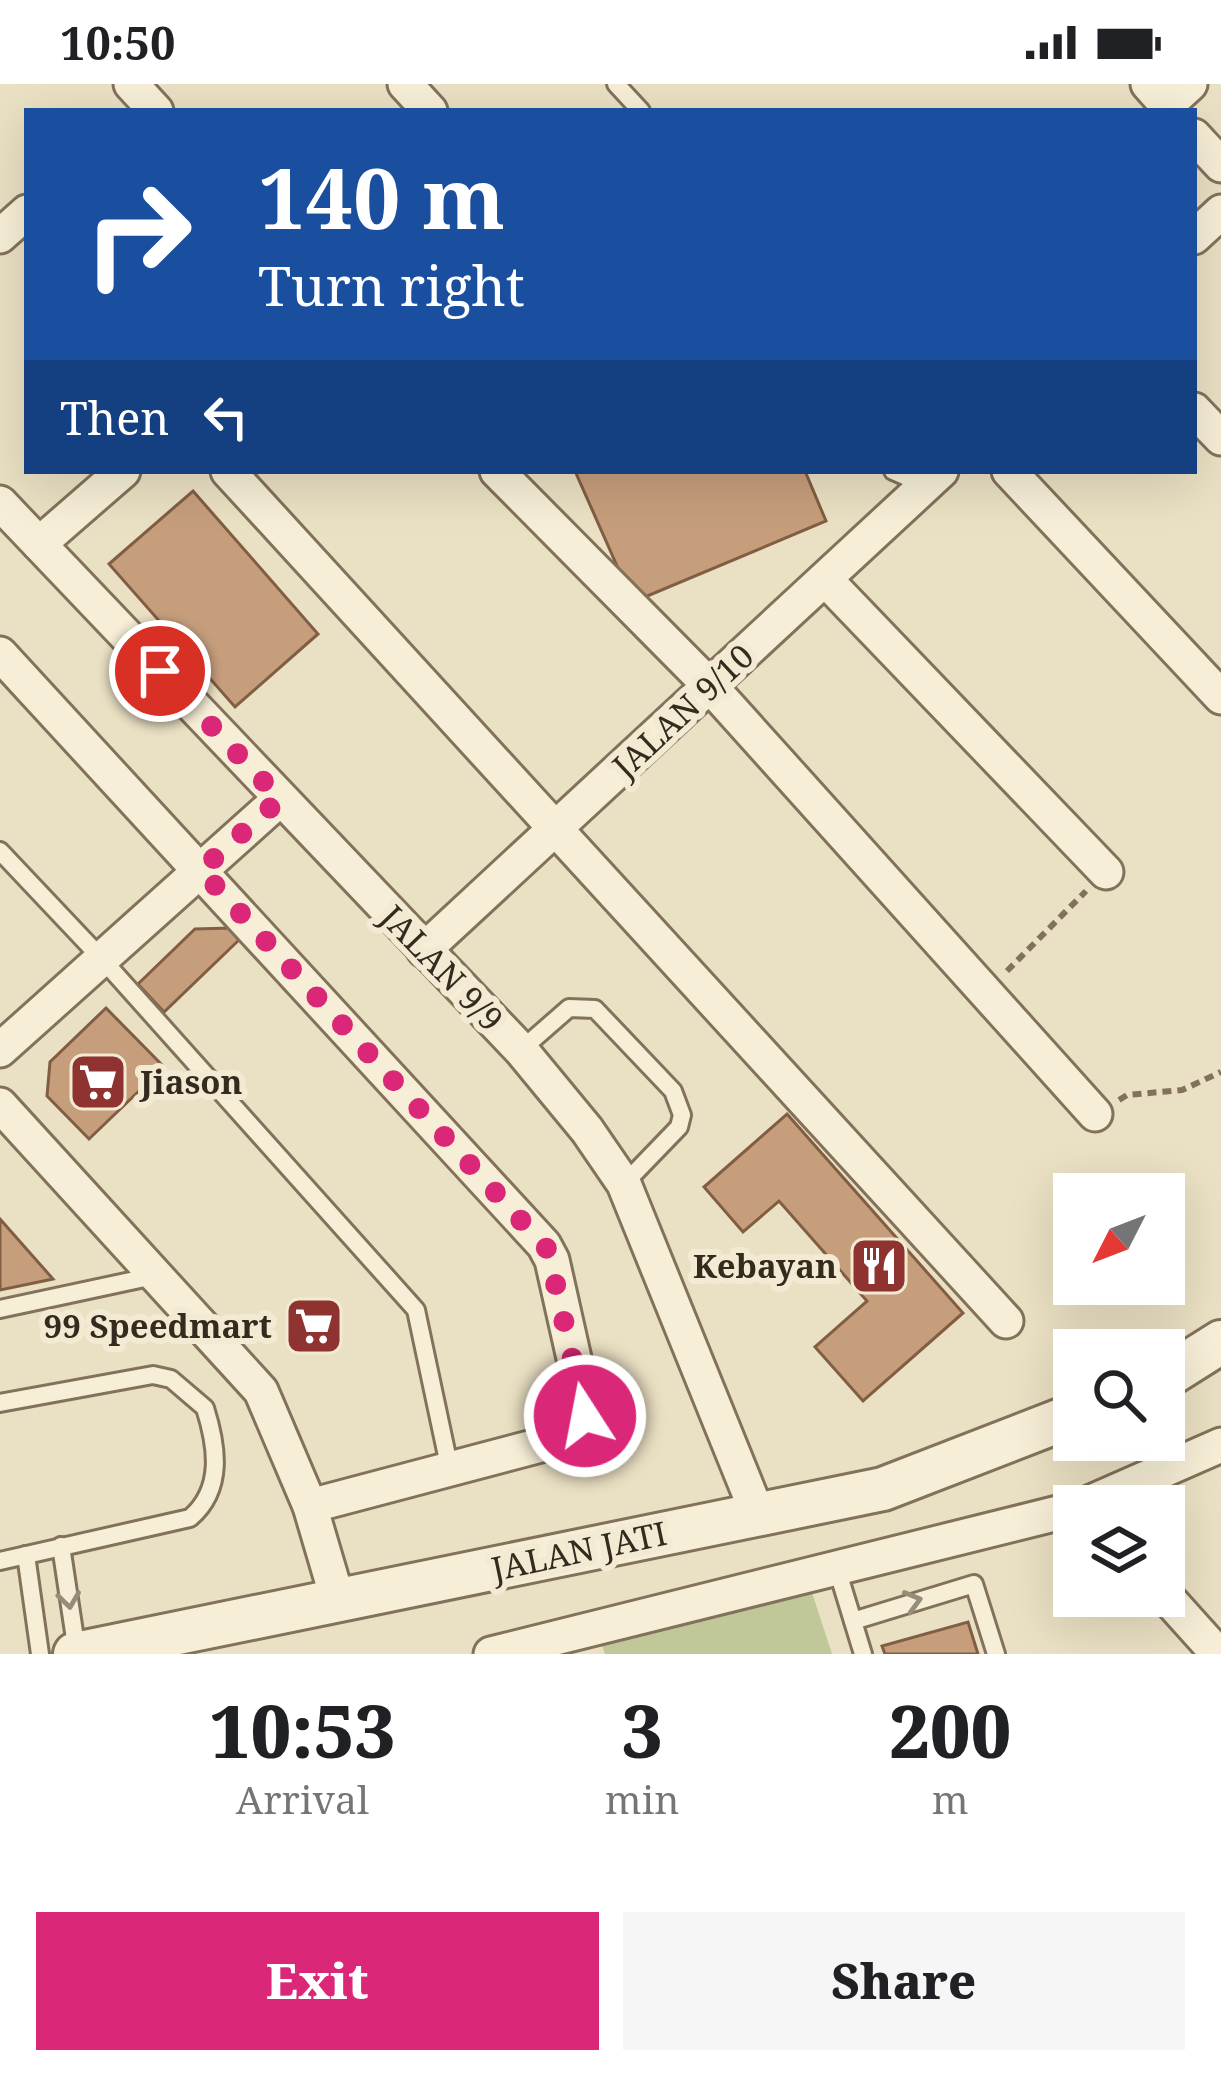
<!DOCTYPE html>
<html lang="en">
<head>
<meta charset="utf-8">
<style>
	body { margin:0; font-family:"Noto Serif",serif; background:#f6f6f6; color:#202124; height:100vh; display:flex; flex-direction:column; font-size:45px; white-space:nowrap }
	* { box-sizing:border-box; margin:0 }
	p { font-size:39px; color:#757577 }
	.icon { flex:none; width:66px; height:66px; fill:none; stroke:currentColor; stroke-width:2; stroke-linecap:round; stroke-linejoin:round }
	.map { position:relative; height:1570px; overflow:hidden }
	.panel { display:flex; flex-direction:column; background:#fff; flex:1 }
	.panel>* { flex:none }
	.top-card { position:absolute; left:24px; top:24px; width:1173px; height:366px; border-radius:0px; box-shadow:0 12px 48px #0002; background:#1a4fa0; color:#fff; overflow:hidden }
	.needle { width:78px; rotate:228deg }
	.controls { position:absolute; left:1053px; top:1089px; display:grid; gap:24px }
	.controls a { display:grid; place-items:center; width:132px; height:132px; border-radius:0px; background:#fff; box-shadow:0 12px 48px #0002; font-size:60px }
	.pin { position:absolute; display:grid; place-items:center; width:102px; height:102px; color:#fff; margin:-51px; border:6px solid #fff; border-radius:50%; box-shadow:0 3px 12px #0007 }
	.me { position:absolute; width:132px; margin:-66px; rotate:349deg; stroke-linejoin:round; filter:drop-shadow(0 0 9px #0008) }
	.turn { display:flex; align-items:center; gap:42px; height:252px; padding:0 36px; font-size:54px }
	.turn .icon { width:156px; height:156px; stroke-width:2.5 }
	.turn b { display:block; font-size:84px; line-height:102px }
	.then { display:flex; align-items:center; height:114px; padding:0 36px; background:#0003; gap:24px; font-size:45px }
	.eta { display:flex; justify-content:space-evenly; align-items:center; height:204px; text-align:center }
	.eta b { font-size:72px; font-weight:800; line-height:84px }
	.primary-button { display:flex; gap:24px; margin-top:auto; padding:24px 36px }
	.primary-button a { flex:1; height:138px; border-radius:0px; background:#db2777; color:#fff; font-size:48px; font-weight:800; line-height:138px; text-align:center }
	.primary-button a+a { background:#f6f6f6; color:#202124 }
	.status { display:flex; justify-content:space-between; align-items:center; height:84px; padding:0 60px; background:#fff; direction:ltr }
	.status svg { height:33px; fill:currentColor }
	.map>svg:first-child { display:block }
	.green { fill:#c0c798 }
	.building { fill:#c69e7c; stroke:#815e43; stroke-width:3 }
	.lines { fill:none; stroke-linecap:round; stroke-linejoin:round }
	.service-casing { stroke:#83725b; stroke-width:22 }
	.minor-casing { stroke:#83725b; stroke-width:39 }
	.tertiary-casing { stroke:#83725b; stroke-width:48 }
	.path { stroke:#83725b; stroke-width:6; stroke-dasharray:9 6; stroke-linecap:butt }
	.service { stroke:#f6eed6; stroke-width:16 }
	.minor { stroke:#f6eed6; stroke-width:33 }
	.tertiary { stroke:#f6eed6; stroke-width:42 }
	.oneway { stroke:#958c7a }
	.route { stroke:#db2777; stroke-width:21; stroke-dasharray:0 37.8 }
	.labels { text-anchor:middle; stroke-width:12; stroke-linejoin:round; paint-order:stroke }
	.street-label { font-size:33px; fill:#342a1e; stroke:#f2ead2 }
	.poi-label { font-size:33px; font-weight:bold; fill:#342a1e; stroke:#f2ead2; text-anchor:end }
</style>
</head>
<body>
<div class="status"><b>10:50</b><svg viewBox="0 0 49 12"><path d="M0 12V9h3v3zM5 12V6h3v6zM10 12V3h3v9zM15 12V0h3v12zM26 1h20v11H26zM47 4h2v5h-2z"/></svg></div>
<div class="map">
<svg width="1221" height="1570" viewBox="0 0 1221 1570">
	<rect width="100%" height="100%" fill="#eae0c3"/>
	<path class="green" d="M805,1487L832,1570H605L596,1544Z"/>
	<g class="building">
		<path d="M575,387H805L826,437L633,518Z"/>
		<path d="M193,407L318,550L235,623L109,480Z"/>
		<path d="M231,844L240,855L164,928L138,900L195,845Z"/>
		<path d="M106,924L164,983L89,1055L47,1012L50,978Z"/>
		<path d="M787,1030L963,1229L863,1317L815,1263L867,1217L779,1117L743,1148L704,1103Z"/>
		<path d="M0,1135L53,1195L0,1206Z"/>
		<path d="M968,1538L978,1570H885L882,1562Z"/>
	</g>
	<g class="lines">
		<defs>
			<g id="service">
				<path d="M616,0L641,27"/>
				<path d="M893,387L925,401"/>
				<path d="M0,767L102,875L416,1226L450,1386"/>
				<path d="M521,966L569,924L595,925L673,1007L682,1031L679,1043L624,1100"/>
				<path d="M0,1225L154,1192"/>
				<path d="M0,1319L153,1291L171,1295L205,1324C217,1362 224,1405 190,1434L0,1477"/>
				<path d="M61,1462L77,1568"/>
				<path d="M26,1471L40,1570"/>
				<path d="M837,1485L863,1570"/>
				<path d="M853,1537L974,1500L996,1570"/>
			</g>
			<g id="minor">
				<path d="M131,0L156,27"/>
				<path d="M405,0L430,27"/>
				<path d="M1148,0L1172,27"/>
				<path d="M1167,21L1190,0"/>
				<path d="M1194,52L1221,81"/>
				<path d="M0,152L27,128"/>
				<path d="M1194,153L1221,128"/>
				<path d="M1194,326L1221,354"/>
				<path d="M228,387L1006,1237"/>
				<path d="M497,387L710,602L1095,1030"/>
				<path d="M1009,387L1221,613"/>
				<path d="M0,419L521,966L587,1046L624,1100L758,1431"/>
				<path d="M39,460L123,387"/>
				<path d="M825,495L1106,788"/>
				<path d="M0,570L544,1161L552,1176L584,1319L585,1332L571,1353L310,1422"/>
				<path d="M424,866L941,387"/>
				<path d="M0,966L280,715"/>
				<path d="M0,1021L261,1307L310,1422L338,1517"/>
				<path d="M1082,1422L1221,1361"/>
				<path d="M1164,1510L1218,1570"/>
				<path d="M491,1570L1074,1425"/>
			</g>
			<g id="tertiary">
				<path d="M1164,1294L1221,1258"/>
				<path d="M75,1570L883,1405L1074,1331"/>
			</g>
		</defs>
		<use href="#service" class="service-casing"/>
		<use href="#minor" class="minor-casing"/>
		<use href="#tertiary" class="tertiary-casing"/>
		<g class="path">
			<path d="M1007,887L1086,807"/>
			<path d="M1119,1016L1127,1011L1182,1006L1221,988"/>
		</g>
		<use href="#service" class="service"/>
		<use href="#minor" class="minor"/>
		<use href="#tertiary" class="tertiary"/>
	</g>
	<defs><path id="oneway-chevron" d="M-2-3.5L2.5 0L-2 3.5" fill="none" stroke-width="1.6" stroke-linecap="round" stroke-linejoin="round" transform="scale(3)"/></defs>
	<g class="oneway">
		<use href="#oneway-chevron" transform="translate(69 1516) rotate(82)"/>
		<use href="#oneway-chevron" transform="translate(913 1517) rotate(-16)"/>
	</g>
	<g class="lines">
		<path class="route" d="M160,587L280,715L201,786L548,1166L585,1332"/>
	</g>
	<defs>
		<symbol id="supermarket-square" viewBox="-11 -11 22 22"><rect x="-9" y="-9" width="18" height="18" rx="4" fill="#8e3330" stroke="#f2ead2"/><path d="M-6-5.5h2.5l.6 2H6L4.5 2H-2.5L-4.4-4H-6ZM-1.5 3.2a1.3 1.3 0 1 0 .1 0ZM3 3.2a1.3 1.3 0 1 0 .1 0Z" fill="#fff"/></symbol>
		<symbol id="restaurant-square" viewBox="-11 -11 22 22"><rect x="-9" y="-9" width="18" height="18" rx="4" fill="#8e3330" stroke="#f2ead2"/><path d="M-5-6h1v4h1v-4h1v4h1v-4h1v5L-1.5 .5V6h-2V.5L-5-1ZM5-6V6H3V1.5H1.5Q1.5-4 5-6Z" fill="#fff"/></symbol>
	</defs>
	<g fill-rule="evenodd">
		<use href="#supermarket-square" x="65" y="965" width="66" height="66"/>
		<use href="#restaurant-square" x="846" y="1149" width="66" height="66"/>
		<use href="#supermarket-square" x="281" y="1209" width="66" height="66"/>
	</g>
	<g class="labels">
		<g class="street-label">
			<text transform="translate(683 627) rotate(-43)" y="12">JALAN 9/10</text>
			<text transform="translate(442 884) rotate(46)" y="12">JALAN 9/9</text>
			<text transform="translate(579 1467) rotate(-12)" y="12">JALAN JATI</text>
		</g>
		<g class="poi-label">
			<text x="140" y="1010" text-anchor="start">Jiason</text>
			<text x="837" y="1194">Kebayan</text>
			<text x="272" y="1254">99 Speedmart</text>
		</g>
	</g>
</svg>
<div class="controls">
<a><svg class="needle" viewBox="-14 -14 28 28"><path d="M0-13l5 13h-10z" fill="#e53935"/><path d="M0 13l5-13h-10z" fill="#757577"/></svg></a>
<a><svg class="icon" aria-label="search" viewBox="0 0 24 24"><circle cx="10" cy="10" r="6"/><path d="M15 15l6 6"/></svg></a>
<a><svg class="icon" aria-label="layers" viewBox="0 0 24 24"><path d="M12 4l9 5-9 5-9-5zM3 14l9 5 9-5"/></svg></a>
</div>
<div class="pin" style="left:160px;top:587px;background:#d93025"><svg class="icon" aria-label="arrive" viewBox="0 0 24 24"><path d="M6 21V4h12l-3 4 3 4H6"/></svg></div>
<svg class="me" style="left:585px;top:1332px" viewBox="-20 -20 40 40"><circle r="17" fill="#db2777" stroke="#fff" stroke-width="3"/><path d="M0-11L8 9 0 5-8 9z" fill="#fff"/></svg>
<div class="top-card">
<div class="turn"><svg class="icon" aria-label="right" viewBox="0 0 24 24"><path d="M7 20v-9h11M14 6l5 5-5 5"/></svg><div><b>140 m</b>Turn right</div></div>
<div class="then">Then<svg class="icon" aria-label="left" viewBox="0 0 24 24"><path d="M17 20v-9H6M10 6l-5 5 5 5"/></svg></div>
</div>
</div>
<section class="panel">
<div class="eta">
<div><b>10:53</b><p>Arrival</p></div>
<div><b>3</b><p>min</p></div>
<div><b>200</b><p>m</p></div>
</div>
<div class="primary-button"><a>Exit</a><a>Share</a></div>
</section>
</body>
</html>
